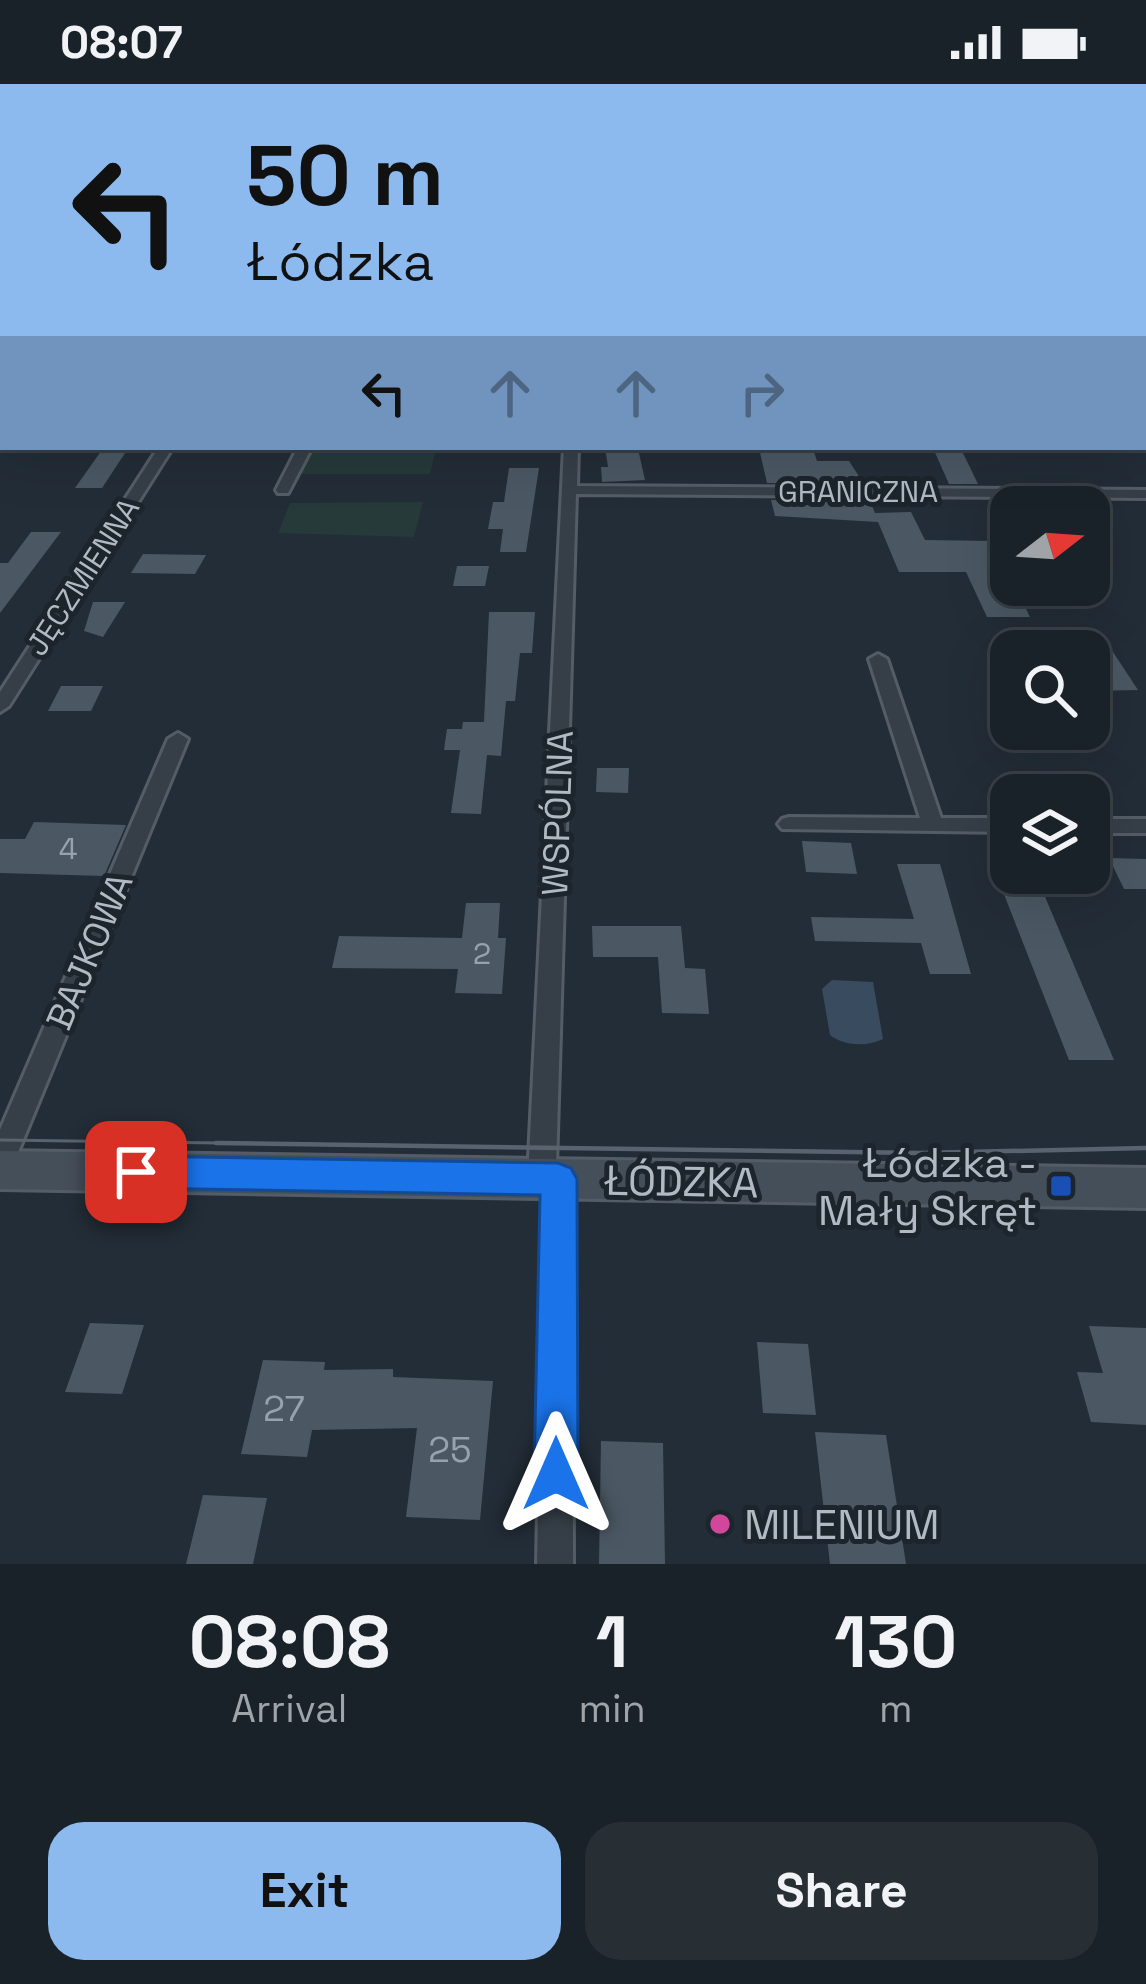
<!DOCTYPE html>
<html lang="en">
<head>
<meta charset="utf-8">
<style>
	body { margin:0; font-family:"Space Grotesk",sans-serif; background:#272f35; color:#f1f3f6; height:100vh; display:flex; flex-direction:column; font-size:45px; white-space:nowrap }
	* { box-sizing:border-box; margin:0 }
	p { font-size:39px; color:#9fa4a8 }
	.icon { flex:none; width:66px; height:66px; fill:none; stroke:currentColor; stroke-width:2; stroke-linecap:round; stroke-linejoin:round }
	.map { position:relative; height:1480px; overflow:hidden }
	.drawer { display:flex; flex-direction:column; background:#1a2229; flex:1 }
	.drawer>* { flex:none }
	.hud { position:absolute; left:0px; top:0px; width:1146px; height:366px; box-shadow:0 12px 48px #0002,0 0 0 3px #383f46; background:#8cbaee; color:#111; overflow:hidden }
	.needle { width:78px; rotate:73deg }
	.fabs { position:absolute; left:990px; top:402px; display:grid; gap:24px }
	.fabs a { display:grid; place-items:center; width:120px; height:120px; border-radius:24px; background:#1a2229; box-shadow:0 12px 48px #0002,0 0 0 3px #383f46; font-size:60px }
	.pin { position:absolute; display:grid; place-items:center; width:102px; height:102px; color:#fff; margin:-51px; border-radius:24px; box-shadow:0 6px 18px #0006 }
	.me { position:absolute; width:132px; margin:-66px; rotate:0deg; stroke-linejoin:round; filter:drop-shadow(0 0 9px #0008) }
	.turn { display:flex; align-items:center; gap:42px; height:252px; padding:0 48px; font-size:54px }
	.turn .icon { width:156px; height:156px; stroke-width:2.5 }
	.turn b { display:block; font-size:84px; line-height:102px }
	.lanes { display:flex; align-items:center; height:114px; padding:0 48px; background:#0003; justify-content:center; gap:60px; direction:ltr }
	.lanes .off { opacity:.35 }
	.eta { display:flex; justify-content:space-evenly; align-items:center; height:204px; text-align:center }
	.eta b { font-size:72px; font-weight:800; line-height:84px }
	.primary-button { display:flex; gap:24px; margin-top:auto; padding:24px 48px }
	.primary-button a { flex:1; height:138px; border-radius:36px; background:#8cbaee; color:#111; font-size:48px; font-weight:800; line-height:138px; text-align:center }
	.primary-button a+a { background:#272f35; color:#f1f3f6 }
	.status { display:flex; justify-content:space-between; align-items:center; height:84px; padding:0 60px; background:#1a2229; direction:ltr }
	.status svg { height:33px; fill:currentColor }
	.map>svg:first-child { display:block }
	.green { fill:#263a39 }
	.water { fill:#394c5f }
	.building { fill:#4b5863 }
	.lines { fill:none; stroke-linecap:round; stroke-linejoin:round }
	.minor-casing { stroke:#545d66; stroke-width:6 }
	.tertiary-casing { stroke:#545d66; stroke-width:6 }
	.secondary-casing { stroke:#545d66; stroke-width:6 }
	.minor { fill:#363f48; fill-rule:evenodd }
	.tertiary { fill:#363f48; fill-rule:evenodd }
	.secondary { fill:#454f5a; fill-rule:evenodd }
	.tram-far1 { stroke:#59636f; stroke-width:3 }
	.tram { stroke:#59636f; stroke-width:4.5 }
	.route { fill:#1a73e8; stroke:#114b97; stroke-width:3 }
	.transit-dot { fill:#1a4fb4; stroke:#1c242c; stroke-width:4.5 }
	.hotel-dot { fill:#d1479c; stroke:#1c242c; stroke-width:4.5 }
	.labels { text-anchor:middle; stroke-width:10; stroke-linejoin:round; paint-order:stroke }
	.far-street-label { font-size:30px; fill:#b1bac4; stroke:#1c242c }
	.number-label { font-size:30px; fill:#98a2ac }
	.street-label { font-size:36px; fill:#b1bac4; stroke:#1c242c }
	.near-number-label { font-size:36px; fill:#98a2ac }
	.near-poi-label { font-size:42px; fill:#b1bac4; stroke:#1c242c; text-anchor:end }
	.near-street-label { font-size:42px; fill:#b1bac4; stroke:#1c242c }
</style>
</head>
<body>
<div class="status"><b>08:07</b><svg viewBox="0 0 49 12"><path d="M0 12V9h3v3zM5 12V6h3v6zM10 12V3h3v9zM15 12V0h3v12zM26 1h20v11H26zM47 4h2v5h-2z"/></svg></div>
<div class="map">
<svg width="1146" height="1480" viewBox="0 0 1146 1480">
	<rect width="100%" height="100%" fill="#232d37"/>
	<g class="green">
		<path d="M321,363L436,364L430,390H301L309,369Z"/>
		<path d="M423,418L414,453L278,449L290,419Z"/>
	</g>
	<path class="water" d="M832,896L873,898L883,955C867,963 844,962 830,951L822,905Z"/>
	<g class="building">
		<path d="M104,363H129L102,404H75Z"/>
		<path d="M605,363L638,365L645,396L602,398L601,383H608Z"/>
		<path d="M759,364L813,365L817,377H849L864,400L767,399Z"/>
		<path d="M933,364L961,365L978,400H949Z"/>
		<path d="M509,384H539L526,468H500L503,445H488L493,418H504Z"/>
		<path d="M771,416L870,417L875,429L911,428L925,456L992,457L1030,533H987L966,488H899L878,438L775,432Z"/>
		<path d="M31,448H61L0,529V479H8Z"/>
		<path d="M143,470L206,471L195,490L131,489Z"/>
		<path d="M457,482H489L485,502H453Z"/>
		<path d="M93,518H125L103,553L84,547Z"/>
		<path d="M489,528H535L532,569H520L515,617H506L501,672L487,671L481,730L451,729L460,666H444L447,645H462L463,638H484Z"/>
		<path d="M1111,565L1138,606L1089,607V566Z"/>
		<path d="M61,602H103L91,627H48Z"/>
		<path d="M597,684H629L628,709L596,708Z"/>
		<path d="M34,738L126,741L104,792L0,789V755H25Z"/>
		<path d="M802,757L851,759L857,790L806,788Z"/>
		<path d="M987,767H1011V789H1035L1114,976H1069Z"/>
		<path d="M1109,774L1146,775V805H1124Z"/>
		<path d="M897,780H940L971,890H930L921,859L815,857L811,833L914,835Z"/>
		<path d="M466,819H500L498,854H506L502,910L455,909L458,885L332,884L339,852L462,854Z"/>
		<path d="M592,842H681L685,884L705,885L709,930L662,929L658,873H593Z"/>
		<path d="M90,1239L144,1241L122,1310L65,1308Z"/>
		<path d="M1089,1242L1146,1244V1341L1091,1338L1077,1288L1103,1289Z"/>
		<path d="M757,1258L808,1260L816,1331L763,1329Z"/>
		<path d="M263,1276L325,1278L324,1286L393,1285V1293L493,1297L480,1436L406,1433L417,1344L312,1346L307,1373L241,1370Z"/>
		<path d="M815,1348L886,1351L906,1480H830Z"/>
		<path d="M601,1357L663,1359L665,1480H599Z"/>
		<path d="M203,1411L267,1414L253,1480H186Z"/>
	</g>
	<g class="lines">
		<defs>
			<g id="minor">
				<path d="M159,363H173L9,622L0,628V608Z"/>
				<path d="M298,363H312L288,409H278L276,406Z"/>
				<path d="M564,363H578L577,402L1146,406V414L576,410L556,1083L568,1086L572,1095L573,1480H537L544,1106L532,1103L528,1094Z"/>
				<path d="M878,570L887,575L941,734H1011V748L782,745L778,740L782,735L789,733L920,734L869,575Z"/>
				<path d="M178,649L188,655L14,1078L10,1087L0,1090V1046L168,655Z"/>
				<rect x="1089" y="735" width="57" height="14"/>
			</g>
			<g id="tertiary">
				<rect x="0" y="216" width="3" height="8"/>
				<rect x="1143" y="222" width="3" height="8"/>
			</g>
			<path id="secondary" d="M0,1067L1146,1084V1124L0,1105Z"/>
		</defs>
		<use href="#minor" class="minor-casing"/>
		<use href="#tertiary" class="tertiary-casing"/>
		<use href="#secondary" class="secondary-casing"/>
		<use href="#minor" class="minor"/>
		<use href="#tertiary" class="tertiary"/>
		<use href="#secondary" class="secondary"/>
		<path class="tram-far1" d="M0,1056L429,1062"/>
		<path class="tram" d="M216,1059L920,1069L1146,1064"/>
	</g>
	<linearGradient id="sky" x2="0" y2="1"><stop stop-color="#13191e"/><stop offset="0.45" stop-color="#3f4c5e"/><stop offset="1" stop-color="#3f4c5e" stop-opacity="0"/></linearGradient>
	<rect width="1146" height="373" fill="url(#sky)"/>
	<path class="route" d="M136,1072L558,1079L571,1084L577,1095L578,1390L572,1405L556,1412L540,1405L534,1390L540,1111L136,1104L123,1099L117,1088L123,1077Z"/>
	<rect class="transit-dot" x="1049" y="1090" width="24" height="24" rx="6"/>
	<circle class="hotel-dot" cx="720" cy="1440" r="12"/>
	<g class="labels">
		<g class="far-street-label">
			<text x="858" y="418">GRANICZNA</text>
			<text transform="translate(83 493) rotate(-57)" y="10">JĘCZMIENNA</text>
		</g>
		<g class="number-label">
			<text x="68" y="775">4</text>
			<text x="482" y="880">2</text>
		</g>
		<g class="street-label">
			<text transform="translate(557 729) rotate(-88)" y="13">WSPÓLNA</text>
			<text transform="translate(89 867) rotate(-67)" y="13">BAJKOWA</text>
		</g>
		<g class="near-number-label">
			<text x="284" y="1337">27</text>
			<text x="450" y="1378">25</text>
		</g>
		<g class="near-poi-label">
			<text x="1037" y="1093">Łódzka -<tspan x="1037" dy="48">Mały Skręt</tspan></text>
			<text x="744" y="1455" text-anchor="start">MILENIUM</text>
		</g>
		<g class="near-street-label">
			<text transform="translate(681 1097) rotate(1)" y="15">ŁÓDZKA</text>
		</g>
	</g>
</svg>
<div class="fabs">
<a><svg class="needle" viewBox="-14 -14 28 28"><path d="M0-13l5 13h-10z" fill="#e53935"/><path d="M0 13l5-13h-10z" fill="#9fa4a8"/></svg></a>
<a><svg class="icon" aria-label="search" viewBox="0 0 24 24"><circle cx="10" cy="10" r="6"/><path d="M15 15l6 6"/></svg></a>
<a><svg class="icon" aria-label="layers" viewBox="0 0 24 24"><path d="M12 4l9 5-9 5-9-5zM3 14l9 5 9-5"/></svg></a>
</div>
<div class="pin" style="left:136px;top:1088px;background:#d93025"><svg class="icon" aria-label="arrive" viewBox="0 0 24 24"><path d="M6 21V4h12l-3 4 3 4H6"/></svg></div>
<svg class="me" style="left:556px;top:1390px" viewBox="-20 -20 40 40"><path d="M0-17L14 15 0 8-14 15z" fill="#1a73e8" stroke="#fff" stroke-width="4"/></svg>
<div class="hud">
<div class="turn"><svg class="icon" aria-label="left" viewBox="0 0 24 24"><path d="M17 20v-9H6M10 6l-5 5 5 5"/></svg><div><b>50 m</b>Łódzka</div></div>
<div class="lanes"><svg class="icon" aria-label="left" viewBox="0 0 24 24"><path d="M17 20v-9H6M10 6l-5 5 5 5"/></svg><svg class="icon off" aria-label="ahead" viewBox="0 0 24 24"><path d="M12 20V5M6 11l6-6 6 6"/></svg><svg class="icon off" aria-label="ahead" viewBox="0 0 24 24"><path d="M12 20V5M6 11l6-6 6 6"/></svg><svg class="icon off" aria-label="right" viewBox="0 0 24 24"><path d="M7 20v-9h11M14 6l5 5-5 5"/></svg></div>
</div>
</div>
<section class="drawer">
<div class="eta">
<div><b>08:08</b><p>Arrival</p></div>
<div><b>1</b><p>min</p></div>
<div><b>130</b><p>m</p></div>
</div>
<div class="primary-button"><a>Exit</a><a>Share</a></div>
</section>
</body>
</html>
